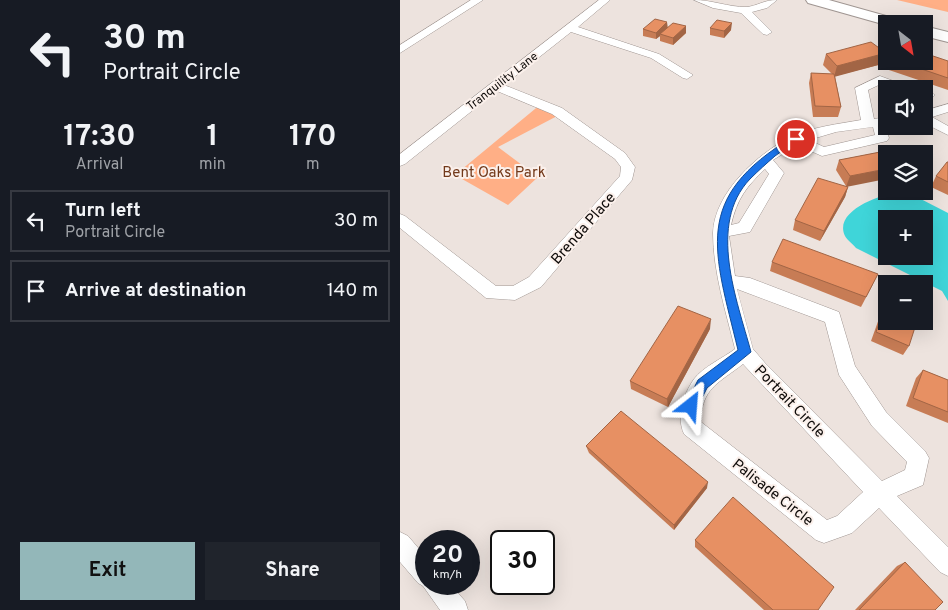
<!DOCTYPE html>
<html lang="en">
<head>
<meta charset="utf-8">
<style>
	body { margin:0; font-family:Overpass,sans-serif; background:#20242c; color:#f1f3f6; height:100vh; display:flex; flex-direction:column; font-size:19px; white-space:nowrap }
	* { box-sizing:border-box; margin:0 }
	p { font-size:16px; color:#9ea1a6 }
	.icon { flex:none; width:28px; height:28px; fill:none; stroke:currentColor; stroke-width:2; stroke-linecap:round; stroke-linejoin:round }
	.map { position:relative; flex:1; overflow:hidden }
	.panel { display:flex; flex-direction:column; background:#171b24; width:400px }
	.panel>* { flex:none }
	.banner { background:#171b24; color:#f1f3f6; overflow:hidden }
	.needle { width:32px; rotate:149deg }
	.tools { position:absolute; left:478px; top:15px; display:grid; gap:10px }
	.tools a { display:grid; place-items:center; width:55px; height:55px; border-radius:0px; background:#171b24; box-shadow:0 5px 20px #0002; font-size:25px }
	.speed { position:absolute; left:15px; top:530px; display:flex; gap:10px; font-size:25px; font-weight:700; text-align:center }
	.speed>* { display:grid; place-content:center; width:65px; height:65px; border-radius:50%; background:#171b24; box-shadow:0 5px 20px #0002; line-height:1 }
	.speed small { font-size:12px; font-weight:400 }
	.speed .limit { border:2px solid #111; border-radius:8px; background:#fff; color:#111 }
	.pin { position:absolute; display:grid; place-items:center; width:42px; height:42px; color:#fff; margin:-21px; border:2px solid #fff; border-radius:50%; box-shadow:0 1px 5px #0007 }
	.me { position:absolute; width:55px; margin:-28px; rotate:28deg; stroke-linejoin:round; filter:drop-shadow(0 0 4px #0008) }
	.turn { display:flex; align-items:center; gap:18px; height:105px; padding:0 20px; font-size:22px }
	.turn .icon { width:65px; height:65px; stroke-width:2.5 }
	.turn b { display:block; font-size:35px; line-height:42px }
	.eta { display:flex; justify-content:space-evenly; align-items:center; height:85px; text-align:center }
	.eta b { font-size:30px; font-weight:700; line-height:35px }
	.action { display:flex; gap:10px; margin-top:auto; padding:10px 20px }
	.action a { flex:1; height:58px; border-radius:0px; background:#93b7b9; color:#111; font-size:20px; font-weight:700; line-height:58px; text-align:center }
	.action a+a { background:#20242c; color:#f1f3f6 }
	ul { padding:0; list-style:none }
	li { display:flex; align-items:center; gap:15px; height:62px; margin:0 10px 8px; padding:0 10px; border:2px solid #363941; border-radius:0px }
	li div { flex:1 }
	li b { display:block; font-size:19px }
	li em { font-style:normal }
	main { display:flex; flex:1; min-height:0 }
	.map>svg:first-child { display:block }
	.green { fill:#ffaf86 }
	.water { fill:#3fd5d9; fill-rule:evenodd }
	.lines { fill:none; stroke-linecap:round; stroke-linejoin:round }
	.street-casing { stroke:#9f9591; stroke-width:1 }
	.secondary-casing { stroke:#9f9591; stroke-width:2 }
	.street { fill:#fff; fill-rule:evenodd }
	.secondary { fill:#fff; fill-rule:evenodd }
	.wall { fill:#c77c55 }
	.shaded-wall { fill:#a26545 }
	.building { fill:#e79063; stroke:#a26545 }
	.route { fill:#1a73e8; stroke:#114b97 }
	.labels { text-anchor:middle; stroke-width:4; stroke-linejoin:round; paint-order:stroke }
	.far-street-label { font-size:12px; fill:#0e0b09; stroke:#fbf0eb }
	.park-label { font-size:15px; fill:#72391a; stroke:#fbf0eb }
	.street-label { font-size:15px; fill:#0e0b09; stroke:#fbf0eb }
</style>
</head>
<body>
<main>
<section class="panel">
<div class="banner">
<div class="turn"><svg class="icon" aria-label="left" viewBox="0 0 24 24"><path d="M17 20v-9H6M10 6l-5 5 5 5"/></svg><div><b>30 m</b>Portrait Circle</div></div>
</div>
<div class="eta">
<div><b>17:30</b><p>Arrival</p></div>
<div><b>1</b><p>min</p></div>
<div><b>170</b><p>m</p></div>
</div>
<ul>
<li><svg class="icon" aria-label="left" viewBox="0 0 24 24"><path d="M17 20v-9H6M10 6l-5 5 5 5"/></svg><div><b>Turn left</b><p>Portrait Circle</p></div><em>30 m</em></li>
<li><svg class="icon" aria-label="arrive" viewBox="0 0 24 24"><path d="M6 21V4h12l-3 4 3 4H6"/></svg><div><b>Arrive at destination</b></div><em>140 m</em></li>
</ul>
<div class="action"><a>Exit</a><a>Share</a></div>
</section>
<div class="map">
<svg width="548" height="610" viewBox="0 0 548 610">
	<rect width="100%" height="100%" fill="#ede3de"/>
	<g class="green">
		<path d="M497,0H548V12Z"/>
		<path d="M141,104L161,114L98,147L138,177L108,205L55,175Z"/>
	</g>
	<path class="water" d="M497,192L513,195L548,213V301L542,291L456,248C453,244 447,240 445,236C433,211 480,195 497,192ZM486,219H524V256H486Z"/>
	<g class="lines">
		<defs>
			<g id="street">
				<path d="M71,0H83L0,53V45Z"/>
				<path d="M199,0H210L178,27L259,54L293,75L287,79L283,78L251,58L171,32L104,85L162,108L225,153L235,167L232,180L141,287L115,300L86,298L0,228V214L5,216L96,286H113L129,277L220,176L221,167L215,159L152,114L97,91L5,164L0,166V154Z"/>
				<path d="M294,0C312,0 328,7 346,7C358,6 363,0 377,0L367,8L352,12L372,32L367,35L363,34L341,13L313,8Z"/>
				<path d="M480,76L515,89H495L481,84L468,90L474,119L486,117L485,125L489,138L487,141L422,156L397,145L373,160L384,173L350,232L329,236L335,276L350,278L439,312L455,366L486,412L525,451L529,458L523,485L497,496L548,547V576L540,572L479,508L452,533L424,543L416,540L284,434C276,416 283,395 294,379C303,367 323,358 335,349C326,312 313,272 313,233C314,193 358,153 391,137C412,127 438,124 461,120L455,88ZM473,127L475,135L424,147L409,140L436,132ZM365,169L369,174L339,223L331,225C337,199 346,187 365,169ZM337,289L425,322L439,375L472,426L507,462L505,470L482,481L365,363L353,349ZM343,364L463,492L437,516L427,520L301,422C301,388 319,383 343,364Z"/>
				<path d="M524,89L535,95L529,99L524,97Z"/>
				<path d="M548,104V112L532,117L548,126V135L524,123V111Z"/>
				<path d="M0,532L8,536L26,557V584H50L65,601L68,610H40L23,586L18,583L0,562Z"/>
			</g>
			<g id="secondary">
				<path d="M406,0H429L504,21L507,24L486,25L408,3Z"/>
				<path d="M524,26L548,32V42L524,36Z"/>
			</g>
		</defs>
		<use href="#street" class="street-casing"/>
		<use href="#secondary" class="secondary-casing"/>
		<use href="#street" class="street"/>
		<use href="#secondary" class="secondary"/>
	</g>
	<g class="wall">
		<path d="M286,26V33L273,45L260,41V36L256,39L243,36V29Z"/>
		<path d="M310,28L331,30L324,38L310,35Z"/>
		<path d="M486,53L482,64L435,76L441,107L438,117H413L409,83L411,73L432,74L423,65L426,54Z"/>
		<path d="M489,61H548V90L486,69Z"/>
		<path d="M511,146L447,187H448L445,197L420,241L393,230L395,220L446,186L436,170L439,160Z"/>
		<path d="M548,162V195L531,187L536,176Z"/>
		<path d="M372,262L473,284L461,307L370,271Z"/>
		<path d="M486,299V321L509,346L503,355L471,341Z"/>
		<path d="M310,329L268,407L231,389L230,381Z"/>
		<path d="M523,370L548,380V423L506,406L516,378Z"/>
		<path d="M186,446L307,488L274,530L189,453Z"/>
		<path d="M295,540L418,610H364L295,547Z"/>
		<path d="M505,562L535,610H455L497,566Z"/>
	</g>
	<g class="shaded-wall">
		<path d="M267,22L268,29L260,34V36L256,39V33Z"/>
		<path d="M332,23L331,30L324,38V31Z"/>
		<path d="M286,26V33L273,45V38Z"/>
		<path d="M486,53L482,64L434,77L437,66Z"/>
		<path d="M486,169V179L446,187L450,176Z"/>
		<path d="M448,187L445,197L420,241L424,231Z"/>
		<path d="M311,319L310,329L268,407L267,399Z"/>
		<path d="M308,482L307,488L274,530V525Z"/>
	</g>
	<g class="building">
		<path d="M255,19L267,22L256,33L243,29Z"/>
		<path d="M317,20L332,23L324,31L310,28Z"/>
		<path d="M273,23L286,26L273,38L260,34Z"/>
		<path d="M471,42L486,53L437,66L426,54Z"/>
		<path d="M524,53L548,61V78L498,61H524Z"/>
		<path d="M411,73L434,74L441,107L415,106Z"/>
		<path d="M511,146L517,154H486V169L450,176L439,160Z"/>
		<path d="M547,162H548V182L536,176Z"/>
		<path d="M418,178L448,187L424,231L395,220Z"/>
		<path d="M383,239L478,274L466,297L372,262Z"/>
		<path d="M494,281L502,284H494Z"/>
		<path d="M486,304V321H517L509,346L476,332Z"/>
		<path d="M278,306L311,319L267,399L230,381Z"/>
		<path d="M523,370L548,380V412L513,398Z"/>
		<path d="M221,411L308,482L274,525L186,446Z"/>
		<path d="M333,497L434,587L418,610H373L295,540Z"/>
		<path d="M505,562L543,602L535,610H459Z"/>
	</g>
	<path class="route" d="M393,137L401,139C394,146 383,149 375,156C367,163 358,171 350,179C307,224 337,300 351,352L307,388L296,410H287L285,406L298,380L338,350C314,250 291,198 393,137Z"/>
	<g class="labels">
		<g class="far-street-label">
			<text transform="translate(102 81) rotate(-38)" y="4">Tranquility Lane</text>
		</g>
		<g class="park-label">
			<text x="94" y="177">Bent Oaks Park</text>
		</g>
		<g class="street-label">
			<text transform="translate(183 228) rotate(-49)" y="5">Brenda Place</text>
			<text transform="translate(390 401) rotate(46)" y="5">Portrait Circle</text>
			<text transform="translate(373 492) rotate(38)" y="5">Palisade Circle</text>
		</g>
	</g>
</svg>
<div class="tools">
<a><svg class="needle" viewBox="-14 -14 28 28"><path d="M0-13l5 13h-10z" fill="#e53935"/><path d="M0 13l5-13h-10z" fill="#9ea1a6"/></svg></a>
<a><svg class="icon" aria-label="sound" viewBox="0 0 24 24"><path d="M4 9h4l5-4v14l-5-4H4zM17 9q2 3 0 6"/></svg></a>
<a><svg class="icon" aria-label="layers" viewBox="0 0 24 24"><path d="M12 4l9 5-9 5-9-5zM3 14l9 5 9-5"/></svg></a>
<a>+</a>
<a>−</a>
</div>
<div class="speed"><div>20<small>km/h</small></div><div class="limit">30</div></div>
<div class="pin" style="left:396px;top:139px;background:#d93025"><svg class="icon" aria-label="arrive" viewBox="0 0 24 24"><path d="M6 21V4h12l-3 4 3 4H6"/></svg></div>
<svg class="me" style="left:291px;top:406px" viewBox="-20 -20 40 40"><path d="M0-17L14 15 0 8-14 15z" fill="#1a73e8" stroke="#fff" stroke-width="4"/></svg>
</div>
</main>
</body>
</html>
